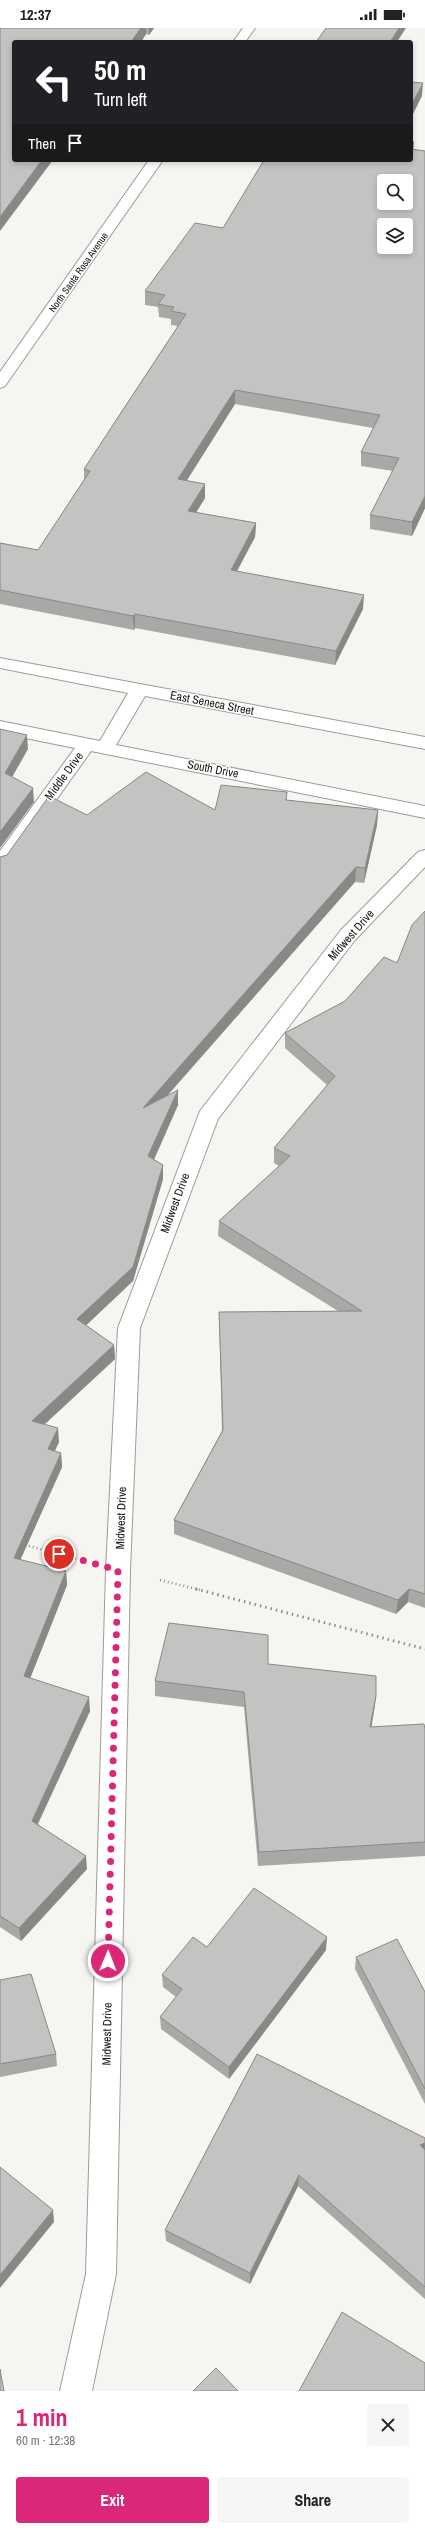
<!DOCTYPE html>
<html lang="en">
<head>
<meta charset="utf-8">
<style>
	body { margin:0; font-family:"Archivo Narrow",sans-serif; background:#f6f6f6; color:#222; height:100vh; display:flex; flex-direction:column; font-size:15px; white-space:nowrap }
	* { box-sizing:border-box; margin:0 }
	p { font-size:13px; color:#767676 }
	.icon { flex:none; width:22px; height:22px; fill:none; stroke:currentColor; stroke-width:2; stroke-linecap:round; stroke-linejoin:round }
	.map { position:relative; height:2363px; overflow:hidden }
	.side { display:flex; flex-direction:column; background:#fff; flex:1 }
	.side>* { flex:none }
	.banner { position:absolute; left:12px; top:12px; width:401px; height:122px; border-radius:4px; box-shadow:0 2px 6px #0003; background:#202124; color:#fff; overflow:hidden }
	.controls { position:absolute; left:377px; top:146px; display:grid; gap:8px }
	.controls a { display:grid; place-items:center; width:36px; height:36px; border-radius:4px; background:#fff; box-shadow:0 2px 6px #0003; font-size:20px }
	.pin { position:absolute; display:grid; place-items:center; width:34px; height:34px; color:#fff; margin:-17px; border:2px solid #fff; border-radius:50%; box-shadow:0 1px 4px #0007 }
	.me { position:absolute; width:44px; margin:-22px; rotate:1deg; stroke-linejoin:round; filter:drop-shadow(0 0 3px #0008) }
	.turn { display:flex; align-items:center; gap:14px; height:84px; padding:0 16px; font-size:18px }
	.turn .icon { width:52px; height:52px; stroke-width:2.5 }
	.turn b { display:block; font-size:28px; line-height:34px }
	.then { display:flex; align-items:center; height:38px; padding:0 16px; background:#0003; gap:8px; font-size:15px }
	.round { display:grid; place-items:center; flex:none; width:42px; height:42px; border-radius:4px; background:#f6f6f6 }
	.head { display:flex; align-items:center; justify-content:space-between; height:68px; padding:0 16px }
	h1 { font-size:24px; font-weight:800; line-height:30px; color:#db2777 }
	.cta { display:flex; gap:8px; margin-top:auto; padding:8px 16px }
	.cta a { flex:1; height:46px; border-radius:4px; background:#db2777; color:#fff; font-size:16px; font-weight:800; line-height:46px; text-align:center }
	.cta a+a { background:#f6f6f6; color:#222 }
	.status { display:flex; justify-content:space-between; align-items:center; height:28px; padding:0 20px; background:#fff; direction:ltr }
	.status svg { height:11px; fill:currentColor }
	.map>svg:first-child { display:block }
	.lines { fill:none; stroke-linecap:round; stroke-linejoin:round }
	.minor-casing { stroke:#9d9b99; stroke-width:2 }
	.path-far1 { stroke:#8e8d8b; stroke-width:2.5; stroke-dasharray:1 3; stroke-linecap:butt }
	.path { stroke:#8e8d8b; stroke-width:3; stroke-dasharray:1.5 4; stroke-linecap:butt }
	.minor { fill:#fff; fill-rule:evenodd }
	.wall { fill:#a9a8a6 }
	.shaded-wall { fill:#8a8887 }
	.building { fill:#c5c3c1; stroke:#8a8887; fill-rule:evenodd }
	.route { stroke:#db2777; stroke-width:7; stroke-dasharray:0 12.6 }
	.labels { text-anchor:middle; stroke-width:3; stroke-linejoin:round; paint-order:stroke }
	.far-street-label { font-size:10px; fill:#191817; stroke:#fff }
	.street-label { font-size:12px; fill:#191817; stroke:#fff }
</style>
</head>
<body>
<div class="status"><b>12:37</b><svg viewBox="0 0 49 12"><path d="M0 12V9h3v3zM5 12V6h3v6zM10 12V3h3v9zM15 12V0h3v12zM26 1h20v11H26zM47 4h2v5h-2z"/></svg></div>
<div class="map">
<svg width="425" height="2363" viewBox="0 0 425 2363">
	<rect width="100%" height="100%" fill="#f7f5f2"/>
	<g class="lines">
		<defs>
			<g id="minor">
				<path d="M243,0H255L245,14H233Z"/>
				<path d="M149,132H163L5,358L0,360V344Z"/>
				<path d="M0,630L425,709V721L145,668L116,717L425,778V790L91,723L7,841L0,843V823L75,720L0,705V693L100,713L128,665L0,640Z"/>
				<path d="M425,822V839L355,912L218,1091L140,1300L130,1542L116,2246L92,2363H60L86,2246L106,1542L118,1300L200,1083L341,902L418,824Z"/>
			</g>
		</defs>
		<use href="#minor" class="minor-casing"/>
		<g class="path-far1">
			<path d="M25,1517L78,1531"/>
			<path d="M160,1552L200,1562"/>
		</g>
		<path class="path" d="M196,1561L425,1621"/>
		<use href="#minor" class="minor"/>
	</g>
	<g class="wall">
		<path d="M0,0H154L149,7L146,6L141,14H14Z"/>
		<path d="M413,121L425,480L412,508L370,501V487L393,443L361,438V424L373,400L235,376L186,453L205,470L196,485L256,495L255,509L237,543L363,581L335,637L135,600L134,602L0,576V515L38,522L84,452V441L178,298L171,297V291L159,289L158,279L145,277V263L223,200Z"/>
		<path d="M287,764V772L378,782L377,797L364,855L355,854L168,1067L178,1077L154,1131L163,1151L133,1253L86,1297L114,1317L115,1331L45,1396L59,1414L55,1423L61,1425L62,1439L20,1532L66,1543L67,1557L30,1650L90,1683L38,1796L87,1841L21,1913L0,1899V829L7,827L87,787L215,782Z"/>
		<path d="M425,883V1580L408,1574L396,1586L174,1506V1492L222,1403L219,1284L338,1283L218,1208L219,1193L279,1138L274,1135V1120L327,1057L285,1020V1005L345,973L397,935Z"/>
		<path d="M268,1636L376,1668L374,1683L371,1699L425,1701V1828L258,1838L244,1679L155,1668V1653Z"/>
		<path d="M207,1919L326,1922L229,2051L161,2001L160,1989L176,1969L163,1959L162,1947Z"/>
		<path d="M356,1929L425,1964V2076L355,1941Z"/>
		<path d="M0,1952L56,2026L57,2038L0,2049Z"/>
		<path d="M257,2026L425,2110V2271L298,2158L250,2256L166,2213L165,2202Z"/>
	</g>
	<g class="shaded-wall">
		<path d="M141,0H146V6L141,14H131Z"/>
		<path d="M149,0H154L149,7Z"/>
		<path d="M399,0H406L397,14H390Z"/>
		<path d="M423,55L422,68L411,90V78Z"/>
		<path d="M414,114L413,127L411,131V119Z"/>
		<path d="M42,132H53L0,203V189Z"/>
		<path d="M235,362V376L179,465L178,451Z"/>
		<path d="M205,456V470L188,497V483Z"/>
		<path d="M425,468V480L412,508V494Z"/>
		<path d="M256,495L255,509L230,556L231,542Z"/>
		<path d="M364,567L363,581L335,637L336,623Z"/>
		<path d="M135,586V600L134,602L133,588Z"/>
		<path d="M27,707L28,721L6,760L5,745Z"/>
		<path d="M33,760L34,774L0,820V804Z"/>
		<path d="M378,782L377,797L364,855L365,840Z"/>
		<path d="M356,839L355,854L143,1095V1080Z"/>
		<path d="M178,1062V1077L149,1143L148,1128Z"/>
		<path d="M163,1137V1151L133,1253L78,1305L77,1291Z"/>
		<path d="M114,1317L115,1331L33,1407L32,1393Z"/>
		<path d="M58,1400L59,1414L49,1435L48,1421Z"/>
		<path d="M61,1425L62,1439L15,1544L14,1530Z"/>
		<path d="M66,1543L67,1557L26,1661L24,1648Z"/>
		<path d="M409,1561L408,1574L396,1586L398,1572Z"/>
		<path d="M376,1668L374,1683L369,1714L370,1699Z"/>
		<path d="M89,1669L90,1683L33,1806L32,1793Z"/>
		<path d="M86,1828L87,1841L21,1913L19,1900Z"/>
		<path d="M327,1909L326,1922L229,2051V2039Z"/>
		<path d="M425,2115V2126L420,2117Z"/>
		<path d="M299,2147L298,2158L250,2256V2245Z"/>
		<path d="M53,2182L54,2194L0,2260V2247Z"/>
	</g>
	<g class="building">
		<path d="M0,0H141L131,14H14V132H42L0,189Z"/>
		<path d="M326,0H399L390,14H316Z"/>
		<path d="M411,54L423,55L411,78Z"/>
		<path d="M411,114H414L411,119Z"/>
		<path d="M411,121L425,123V468L412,494L370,487L399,430L361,424L380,387L235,362L178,451L205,456L188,483L256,495L231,542L364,567L336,623L135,586L133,588L0,562V515L38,522L90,443L84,441L186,286L171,283L174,279L158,276L165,267L145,263L195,195L223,200L264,132H411ZM384,153H406V175H384ZM384,197H406V219H384Z"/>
		<path d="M0,701L27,707L5,745L33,760L0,804Z"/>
		<path d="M146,744L215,782L221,757L287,764L286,772L378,782L365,840L356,839L143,1080L178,1062L148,1128L163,1137L133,1239L77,1291L114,1317L32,1393L58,1400L48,1421L61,1425L14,1530L66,1543L24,1648L89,1669L32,1793L86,1828L19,1900L0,1888V829L7,827L49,768L87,787Z"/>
		<path d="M425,883V1566L409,1561L398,1572L174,1492L223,1402L219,1284L362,1283L219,1193L290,1128L274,1120L335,1048L285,1005L345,973L384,929L397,935L412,897Z"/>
		<path d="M169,1595L268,1607V1636L376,1648V1668L370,1699L424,1696L425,1701V1814L259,1824L244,1664L155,1653Z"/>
		<path d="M254,1860L327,1909L229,2039L160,1989L182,1961L162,1947L193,1909L207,1919Z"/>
		<path d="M397,1911L425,1964V2061L356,1929Z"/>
		<path d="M31,1946L56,2026L0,2036V1952Z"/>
		<path d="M257,2026L425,2110V2115L420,2117L425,2122V2259L299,2147L250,2245L165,2202Z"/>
		<path d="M0,2139L53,2182L0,2247Z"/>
		<path d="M342,2284L425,2335V2363H299Z"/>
		<path d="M216,2340L238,2363H193Z"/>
		<path d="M0,2341L4,2363H0Z"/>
	</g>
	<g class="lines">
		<path class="route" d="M59,1526L118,1542L108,1933"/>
	</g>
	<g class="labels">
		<g class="far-street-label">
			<text transform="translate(78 244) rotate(-55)" y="4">North Santa Rosa Avenue</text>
		</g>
		<g class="street-label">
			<text transform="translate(212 675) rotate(11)" y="4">East Seneca Street</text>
			<text transform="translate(213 741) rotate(11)" y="4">South Drive</text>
			<text transform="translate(64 748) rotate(-54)" y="4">Middle Drive</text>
			<text transform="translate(351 907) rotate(-49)" y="4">Midwest Drive</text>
			<text transform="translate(175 1175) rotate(-70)" y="4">Midwest Drive</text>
			<text transform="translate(121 1490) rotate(-88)" y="4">Midwest Drive</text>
			<text transform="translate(107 2006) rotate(-89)" y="4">Midwest Drive</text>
		</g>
	</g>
</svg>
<div class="controls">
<a><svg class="icon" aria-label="search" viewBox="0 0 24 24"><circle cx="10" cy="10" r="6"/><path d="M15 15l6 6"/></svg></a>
<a><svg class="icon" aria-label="layers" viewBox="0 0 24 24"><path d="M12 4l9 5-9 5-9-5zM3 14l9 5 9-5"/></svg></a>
</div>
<div class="pin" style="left:59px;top:1526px;background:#d93025"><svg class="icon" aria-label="arrive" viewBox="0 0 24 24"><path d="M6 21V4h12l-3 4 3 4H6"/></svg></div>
<svg class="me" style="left:108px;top:1933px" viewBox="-20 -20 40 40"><circle r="17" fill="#db2777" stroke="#fff" stroke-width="3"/><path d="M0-11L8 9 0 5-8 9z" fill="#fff"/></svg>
<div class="banner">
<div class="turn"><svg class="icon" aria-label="left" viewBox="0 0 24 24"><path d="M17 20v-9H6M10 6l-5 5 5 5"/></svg><div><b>50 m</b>Turn left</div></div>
<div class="then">Then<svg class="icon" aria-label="arrive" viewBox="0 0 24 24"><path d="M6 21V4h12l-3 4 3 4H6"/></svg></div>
</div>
</div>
<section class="side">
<div class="head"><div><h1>1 min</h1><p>60 m · 12:38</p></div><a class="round"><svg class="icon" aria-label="close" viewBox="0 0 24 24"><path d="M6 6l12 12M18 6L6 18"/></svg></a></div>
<div class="cta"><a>Exit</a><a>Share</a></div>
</section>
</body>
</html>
